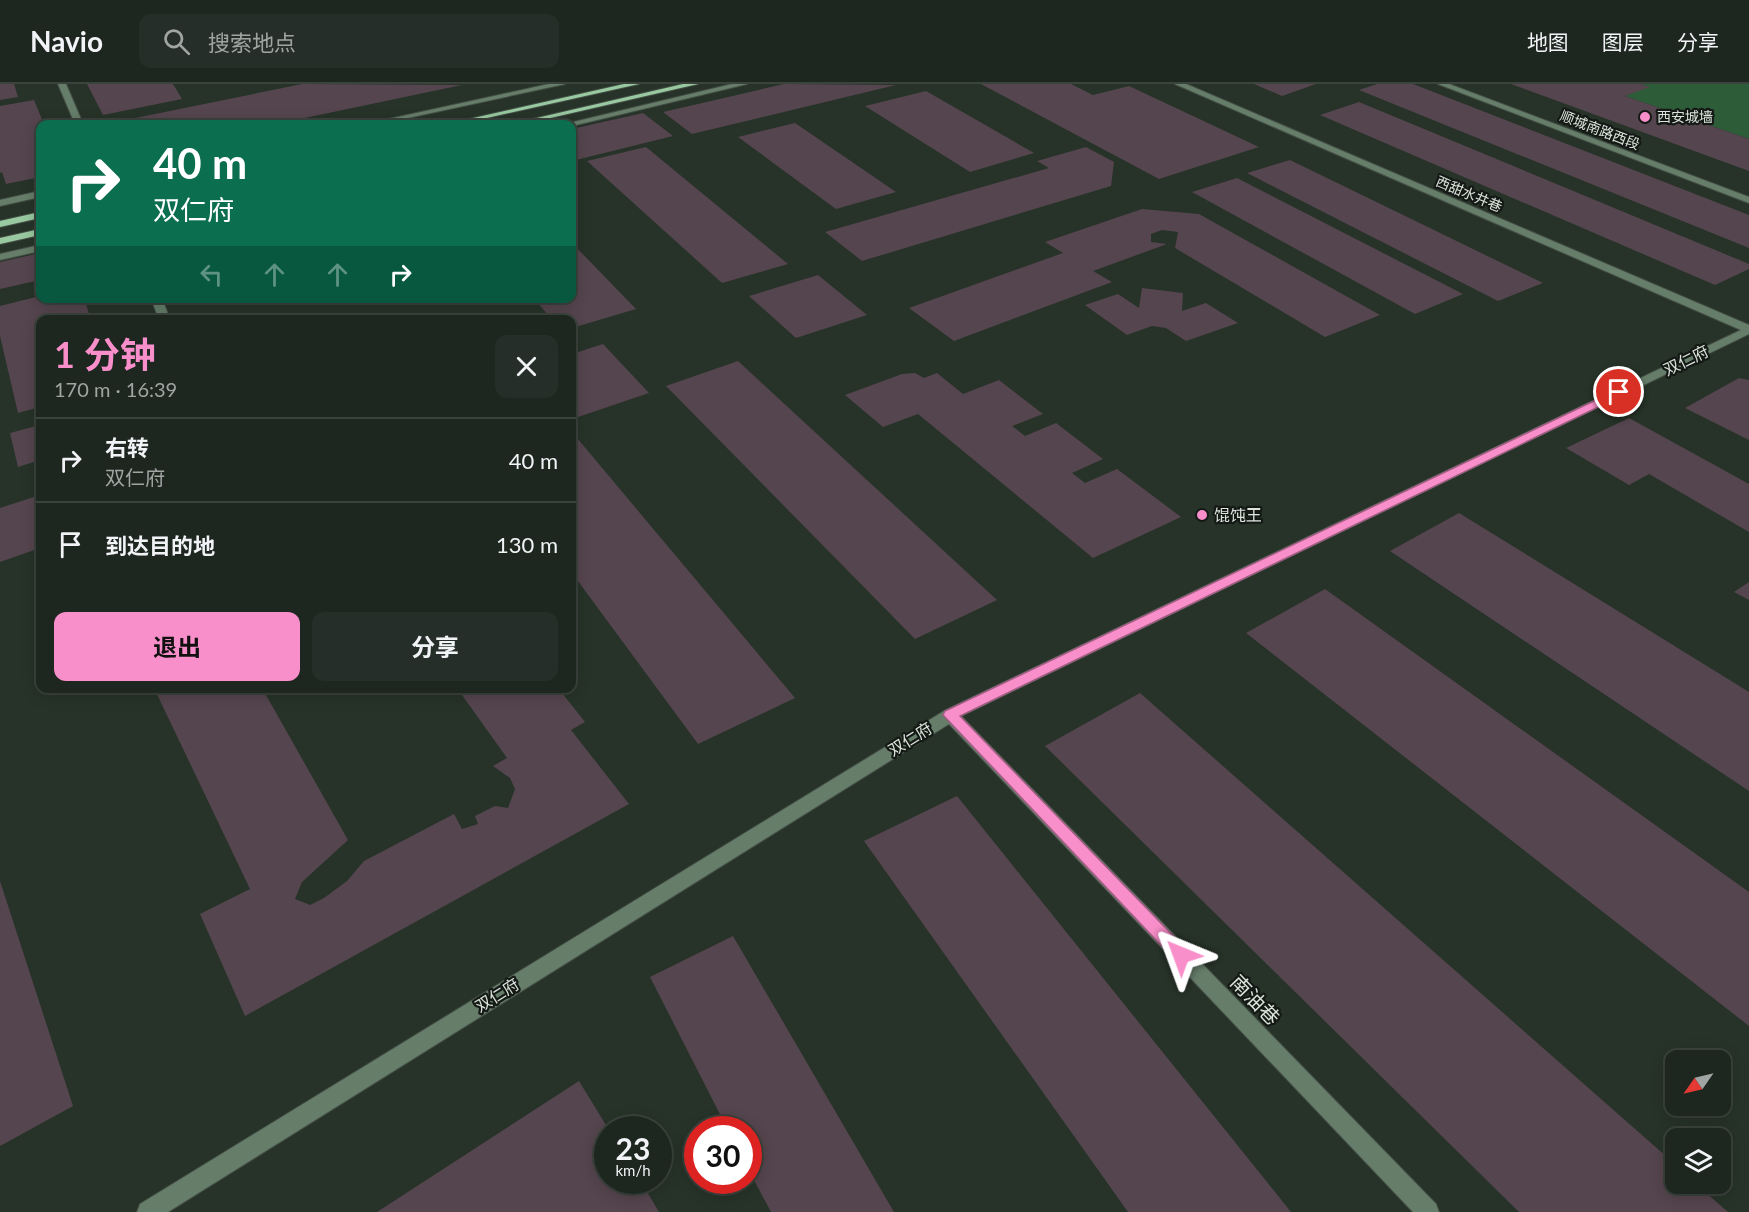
<!DOCTYPE html>
<html lang="zh">
<head>
<meta charset="utf-8">
<style>
	body { margin:0; font-family:Lato,"Noto Sans SC",sans-serif; background:#252e28; color:#f1f3f6; height:100vh; display:flex; flex-direction:column; font-size:22px; white-space:nowrap }
	* { box-sizing:border-box; margin:0 }
	p { font-size:20px; color:#a0a5a4 }
	.icon { flex:none; width:33px; height:33px; fill:none; stroke:currentColor; stroke-width:2; stroke-linecap:round; stroke-linejoin:round }
	.map { position:relative; flex:1; overflow:hidden }
	.side { position:absolute; left:36px; top:231px; width:540px; height:378px; display:flex; flex-direction:column; background:#1d261f; border-radius:12px; box-shadow:0 3px 15px #0003,0 0 0 2px #3b433d }
	.side>* { flex:none }
	.guide { position:absolute; left:36px; top:36px; width:540px; height:183px; border-radius:12px; box-shadow:0 3px 15px #0003,0 0 0 2px #3b433d; background:#0b6e4f; color:#fff; overflow:hidden }
	.needle { width:39px; rotate:236deg }
	.fabs { position:absolute; left:1665px; top:966px; display:grid; gap:12px }
	.fabs a { display:grid; place-items:center; width:66px; height:66px; border-radius:12px; background:#1d261f; box-shadow:0 3px 15px #0003,0 0 0 2px #3b433d; font-size:30px }
	.speed { position:absolute; left:594px; top:1032px; display:flex; gap:12px; font-size:30px; font-weight:700; text-align:center }
	.speed>* { display:grid; place-content:center; width:78px; height:78px; border-radius:50%; background:#1d261f; box-shadow:0 3px 15px #0003,0 0 0 2px #3b433d; line-height:1 }
	.speed small { font-size:15px; font-weight:400 }
	.speed .limit { border:9px solid #d22; background:#fff; color:#111 }
	.pin { position:absolute; display:grid; place-items:center; width:51px; height:51px; color:#fff; margin:-26px; border:3px solid #fff; border-radius:50%; box-shadow:0 2px 6px #0007 }
	.me { position:absolute; width:66px; margin:-33px; rotate:316deg; stroke-linejoin:round; filter:drop-shadow(0 0 4px #0008) }
	.turn { display:flex; align-items:center; gap:21px; height:126px; padding:0 18px; font-size:27px }
	.turn .icon { width:78px; height:78px; stroke-width:2.5 }
	.turn b { display:block; font-size:42px; line-height:51px }
	.lanes { display:flex; align-items:center; height:57px; padding:0 18px; background:#0003; justify-content:center; gap:30px; direction:ltr }
	.lanes .off { opacity:.35 }
	.round { display:grid; place-items:center; flex:none; width:63px; height:63px; border-radius:12px; background:#252e28 }
	.headline { display:flex; align-items:center; justify-content:space-between; height:102px; padding:0 18px }
	h1 { font-size:36px; font-weight:700; line-height:45px; color:#f98fca }
	.action { display:flex; gap:12px; margin-top:auto; padding:12px 18px }
	.action a { flex:1; height:69px; border-radius:12px; background:#f98fca; color:#111; font-size:24px; font-weight:700; line-height:69px; text-align:center }
	.action a+a { background:#252e28; color:#f1f3f6 }
	ul { padding:0; list-style:none }
	li { display:flex; align-items:center; gap:18px; height:84px; padding:0 18px; border-top:2px solid #3b433d }
	li div { flex:1 }
	li b { display:block; font-size:22px }
	li em { font-style:normal }
	header { display:flex; align-items:center; gap:36px; box-sizing:border-box; height:84px; padding:0 30px; background:#1d261f; border-bottom:2px solid #3b433d }
	header strong { font-size:28px }
	nav { display:flex; gap:33px; margin-inline-start:auto; font-size:21px }
	.search { width:420px; height:54px; background:#252e28; display:flex; align-items:center; gap:15px; box-sizing:border-box; padding:0 21px; border-radius:12px; color:#a0a5a4; font-size:22px }
	.map>svg:first-child { display:block }
	.green { fill:#2d5d38 }
	.building { fill:#55454e }
	.lines { fill:none; stroke-linecap:round; stroke-linejoin:round }
	.minor-casing { stroke:#444f46; stroke-width:2 }
	.major-casing { stroke:#444f46; stroke-width:2 }
	.minor { fill:#657d69; fill-rule:evenodd }
	.major { fill:#98c9a0; fill-rule:evenodd }
	.route { fill:#f98fca; stroke:#a25d83; stroke-width:1.5 }
	.poi-dot { fill:#f98fca; stroke:#141915; stroke-width:2 }
	.labels { text-anchor:middle; stroke-width:4.5; stroke-linejoin:round; paint-order:stroke }
	.far-poi-label { font-size:14px; fill:#dbe3dc; stroke:#141915; text-anchor:start }
	.far-street-label { font-size:14px; fill:#dbe3dc; stroke:#141915 }
	.street-label { font-size:16px; fill:#dbe3dc; stroke:#141915 }
	.poi-label { font-size:16px; fill:#dbe3dc; stroke:#141915; text-anchor:start }
	.near-street-label { font-size:20px; fill:#dbe3dc; stroke:#141915 }
</style>
</head>
<body>
<header>
<strong>Navio</strong>
<div class="search"><svg class="icon" aria-label="search" viewBox="0 0 24 24"><circle cx="10" cy="10" r="6"/><path d="M15 15l6 6"/></svg>搜索地点</div>
<nav><a>地图</a><a>图层</a><a>分享</a></nav>
</header>
<div class="map">
<svg width="1749" height="1128" viewBox="0 0 1749 1128">
	<rect width="100%" height="100%" fill="#273329"/>
	<path class="green" d="M1641,0H1749V55L1625,12L1648,3Z"/>
	<g class="building">
		<path d="M0,0H14L18,13L0,16Z"/>
		<path d="M87,0H173L182,15L103,31Z"/>
		<path d="M302,0L462,1L276,40H106Z"/>
		<path d="M784,0L896,1L692,50L663,28Z"/>
		<path d="M981,0H1071L1093,11L1129,2L1259,63L1159,95Z"/>
		<path d="M1254,0H1316L1282,12Z"/>
		<path d="M1377,0H1413L1749,131V164L1359,6Z"/>
		<path d="M1511,0H1641L1650,3L1625,12L1749,55V87Z"/>
		<path d="M926,7L1034,69L970,88L865,22Z"/>
		<path d="M34,16L44,40H40V93L6,100L2,88L0,89V22Z"/>
		<path d="M1359,18L1749,180V185L1715,201L1320,31Z"/>
		<path d="M643,29L673,52L572,77V45Z"/>
		<path d="M795,39L896,108L836,125L738,53Z"/>
		<path d="M646,63L788,180L722,199L587,77Z"/>
		<path d="M1086,63L1114,78L1111,102L862,177L825,148L1049,84L1037,77Z"/>
		<path d="M1290,76L1543,199L1498,217L1247,89Z"/>
		<path d="M1237,94L1463,210L1415,230L1192,108Z"/>
		<path d="M1142,125L1199,130L1380,231L1325,253L1175,164L1178,148L1162,146L1151,150V158L1167,160L1093,187L1112,198L954,257L909,224L1063,169L1045,158Z"/>
		<path d="M572,159L636,225L572,244V236H552L534,214H572Z"/>
		<path d="M40,169V196L0,205V178Z"/>
		<path d="M818,191L867,231L796,254L749,212Z"/>
		<path d="M1142,204L1183,209L1182,227L1206,219L1238,239L1186,257L1166,244L1152,242L1127,251L1085,221L1118,210L1139,224Z"/>
		<path d="M40,212V214H84L91,236H40V323L18,329L0,252V222Z"/>
		<path d="M603,260L649,309L575,334L572,330V270Z"/>
		<path d="M738,277L997,516L915,555L666,302Z"/>
		<path d="M915,289L924,294L937,289L963,310L999,296L1043,330L1012,342L1025,352L1056,339L1103,375L1072,389L1085,399L1117,385L1181,433L1093,474L918,330L883,343L845,311L902,290Z"/>
		<path d="M1739,294L1749,296V356L1685,324Z"/>
		<path d="M1629,334L1749,400V448L1649,390L1629,401L1566,364Z"/>
		<path d="M40,341V376L18,383L10,349Z"/>
		<path d="M572,348L795,614L698,660L572,489Z"/>
		<path d="M40,411V464L0,478V424Z"/>
		<path d="M1459,429L1749,608V707L1390,467Z"/>
		<path d="M1749,498V516L1734,508Z"/>
		<path d="M1325,505L1749,808V942L1246,549Z"/>
		<path d="M154,604H262L348,756L302,798L295,815L310,821L324,814L347,797L364,777L454,730L462,745L478,740L475,732L495,722L508,724L515,705L510,694L493,682L507,674L457,604H558L585,638L571,646L629,720L245,932L200,830L250,805Z"/>
		<path d="M1140,609L1676,1081V1100H1696L1728,1128H1519L1045,662Z"/>
		<path d="M957,712L1291,1128H1128L864,757Z"/>
		<path d="M0,797L73,1022L0,1062Z"/>
		<path d="M733,852L894,1128H771L748,1085V1046H728L650,893Z"/>
		<path d="M579,997L609,1046L608,1096H640L659,1128H377Z"/>
	</g>
	<g class="lines">
		<defs>
			<g id="minor">
				<path d="M58,0H66L83,40H75Z"/>
				<path d="M549,0H565L380,40H366Z"/>
				<path d="M732,0H747L572,42L565,40Z"/>
				<path d="M1175,0H1186L1749,241V250L961,632L1436,1120L1439,1128H1413L949,640L168,1128H137L140,1120L944,627L1741,246Z"/>
				<path d="M1438,0H1449L1749,113V119Z"/>
				<path d="M40,107V113L0,122V116Z"/>
				<path d="M40,161V167L0,176V170Z"/>
				<path d="M151,214H162L170,236H159Z"/>
			</g>
			<g id="major">
				<path d="M624,0H639L460,40H447Z"/>
				<path d="M683,0H698L524,40H511Z"/>
				<path d="M40,128V134L0,143V137Z"/>
				<path d="M40,145V151L0,160V154Z"/>
			</g>
		</defs>
		<use href="#minor" class="minor-casing"/>
		<use href="#major" class="major-casing"/>
		<use href="#minor" class="minor"/>
		<use href="#major" class="major"/>
	</g>
	<path class="route" d="M1619,305L1625,308L1623,311L960,632L1187,866L1189,871L1187,876L1181,878L1175,876L943,631L945,627Z"/>
	<g class="poi-dot">
		<circle cx="1645" cy="33" r="6"/>
		<circle cx="1202" cy="431" r="6"/>
	</g>
	<g class="labels">
		<g class="far-poi-label">
			<text x="1657" y="38">西安城墙</text>
		</g>
		<g class="far-street-label">
			<text transform="translate(1600 46) rotate(21)" y="5">顺城南路西段</text>
			<text transform="translate(1469 110) rotate(23)" y="5">西甜水井巷</text>
		</g>
		<g class="street-label">
			<text transform="translate(1686 276) rotate(-26)" y="6">双仁府</text>
			<text transform="translate(910 655) rotate(-32)" y="6">双仁府</text>
			<text transform="translate(497 911) rotate(-32)" y="6">双仁府</text>
		</g>
		<g class="poi-label">
			<text x="1214" y="437">馄饨王</text>
		</g>
		<g class="near-street-label">
			<text transform="translate(1255 916) rotate(46)" y="7">南油巷</text>
		</g>
	</g>
</svg>
<div class="fabs">
<a><svg class="needle" viewBox="-14 -14 28 28"><path d="M0-13l5 13h-10z" fill="#e53935"/><path d="M0 13l5-13h-10z" fill="#a0a5a4"/></svg></a>
<a><svg class="icon" aria-label="layers" viewBox="0 0 24 24"><path d="M12 4l9 5-9 5-9-5zM3 14l9 5 9-5"/></svg></a>
</div>
<div class="speed"><div>23<small>km/h</small></div><div class="limit">30</div></div>
<div class="pin" style="left:1619px;top:308px;background:#d93025"><svg class="icon" aria-label="arrive" viewBox="0 0 24 24"><path d="M6 21V4h12l-3 4 3 4H6"/></svg></div>
<svg class="me" style="left:1181px;top:871px" viewBox="-20 -20 40 40"><path d="M0-17L14 15 0 8-14 15z" fill="#f98fca" stroke="#fff" stroke-width="4"/></svg>
<div class="guide">
<div class="turn"><svg class="icon" aria-label="right" viewBox="0 0 24 24"><path d="M7 20v-9h11M14 6l5 5-5 5"/></svg><div><b>40 m</b>双仁府</div></div>
<div class="lanes"><svg class="icon off" aria-label="left" viewBox="0 0 24 24"><path d="M17 20v-9H6M10 6l-5 5 5 5"/></svg><svg class="icon off" aria-label="ahead" viewBox="0 0 24 24"><path d="M12 20V5M6 11l6-6 6 6"/></svg><svg class="icon off" aria-label="ahead" viewBox="0 0 24 24"><path d="M12 20V5M6 11l6-6 6 6"/></svg><svg class="icon" aria-label="right" viewBox="0 0 24 24"><path d="M7 20v-9h11M14 6l5 5-5 5"/></svg></div>
</div>
<section class="side">
<div class="headline"><div><h1>1 分钟</h1><p>170 m · 16:39</p></div><a class="round"><svg class="icon" aria-label="close" viewBox="0 0 24 24"><path d="M6 6l12 12M18 6L6 18"/></svg></a></div>
<ul>
<li><svg class="icon" aria-label="right" viewBox="0 0 24 24"><path d="M7 20v-9h11M14 6l5 5-5 5"/></svg><div><b>右转</b><p>双仁府</p></div><em>40 m</em></li>
<li><svg class="icon" aria-label="arrive" viewBox="0 0 24 24"><path d="M6 21V4h12l-3 4 3 4H6"/></svg><div><b>到达目的地</b></div><em>130 m</em></li>
</ul>
<div class="action"><a>退出</a><a>分享</a></div>
</section>
</div>
</body>
</html>
